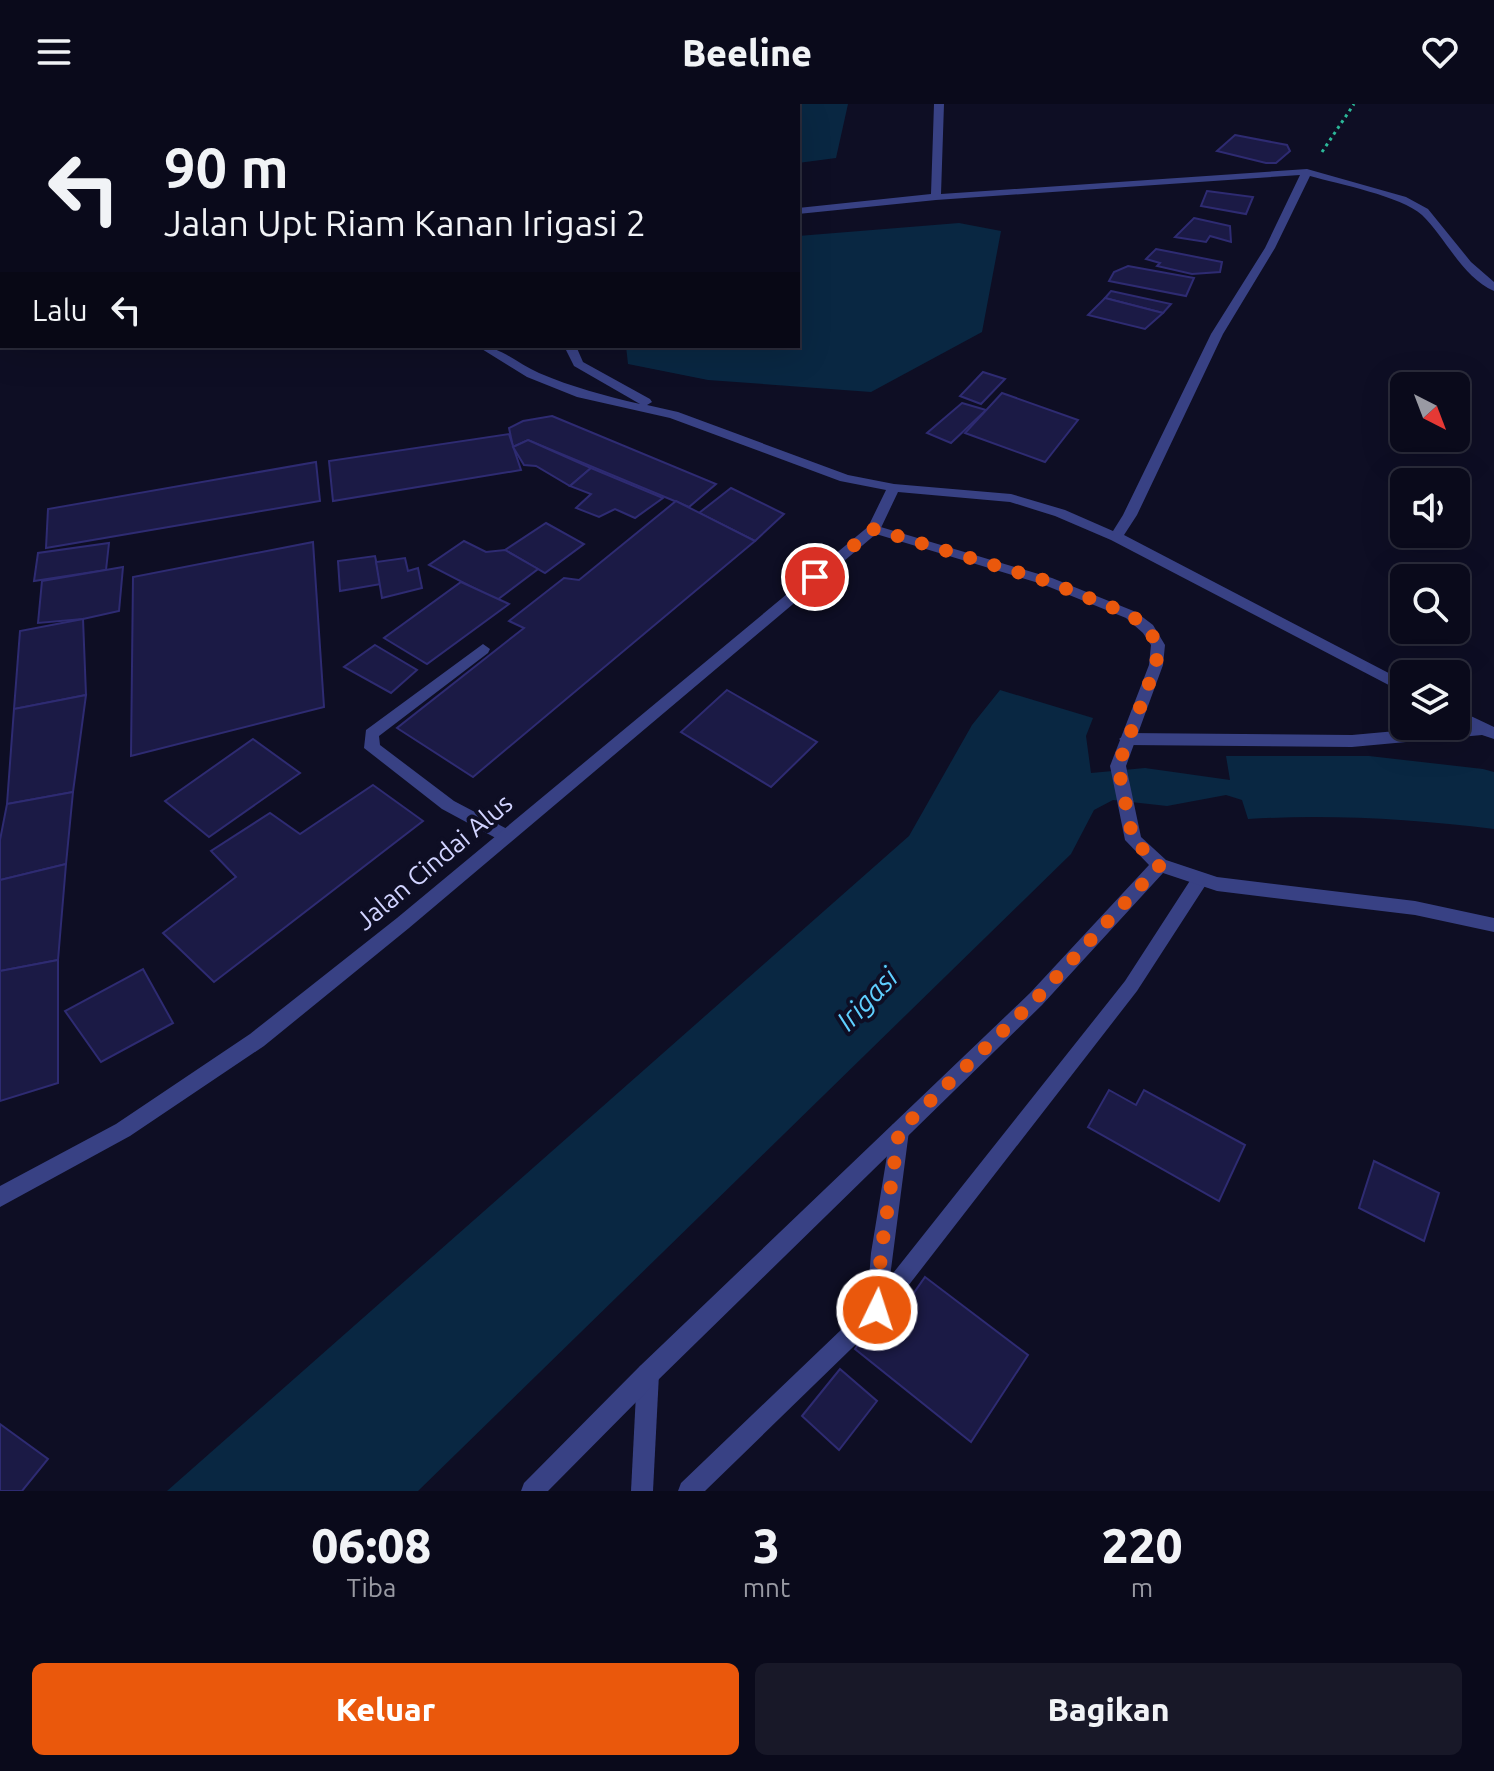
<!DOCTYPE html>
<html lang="id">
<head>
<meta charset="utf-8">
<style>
	body { margin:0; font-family:Ubuntu,sans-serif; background:#181828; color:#f1f3f6; height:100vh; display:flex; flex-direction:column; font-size:30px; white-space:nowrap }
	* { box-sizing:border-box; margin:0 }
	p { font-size:26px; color:#999aa3 }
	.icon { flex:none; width:44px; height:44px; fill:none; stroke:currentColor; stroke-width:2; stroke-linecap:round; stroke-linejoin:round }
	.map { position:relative; height:1387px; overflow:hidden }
	.sheet { display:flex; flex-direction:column; background:#0a0a1b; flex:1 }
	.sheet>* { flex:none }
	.top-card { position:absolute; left:0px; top:0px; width:800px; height:244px; box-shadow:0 8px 32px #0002,0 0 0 2px #2a2b3a; background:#0a0a1b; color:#f1f3f6; overflow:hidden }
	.needle { width:52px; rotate:138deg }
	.tools { position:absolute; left:1390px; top:268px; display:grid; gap:16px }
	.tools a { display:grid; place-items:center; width:80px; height:80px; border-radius:12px; background:#0a0a1b; box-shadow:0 8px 32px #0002,0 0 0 2px #2a2b3a; font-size:40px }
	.pin { position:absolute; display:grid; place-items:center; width:68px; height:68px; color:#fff; margin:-34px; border:4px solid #fff; border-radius:50%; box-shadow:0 2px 8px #0007 }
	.me { position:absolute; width:88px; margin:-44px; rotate:4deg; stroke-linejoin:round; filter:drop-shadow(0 0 6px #0008) }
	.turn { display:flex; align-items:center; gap:28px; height:168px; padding:0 32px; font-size:36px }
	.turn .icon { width:104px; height:104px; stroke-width:2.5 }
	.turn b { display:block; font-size:56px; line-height:68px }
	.then { display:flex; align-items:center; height:76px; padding:0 32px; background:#0003; gap:16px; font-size:30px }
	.eta { display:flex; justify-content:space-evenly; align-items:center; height:136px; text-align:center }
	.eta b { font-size:48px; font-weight:800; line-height:56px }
	.primary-button { display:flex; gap:16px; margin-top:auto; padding:16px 32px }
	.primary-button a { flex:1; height:92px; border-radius:12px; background:#ea580c; color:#fff; font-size:32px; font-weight:800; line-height:92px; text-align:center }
	.primary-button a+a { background:#181828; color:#f1f3f6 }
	header { display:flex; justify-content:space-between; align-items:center; height:104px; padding:0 32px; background:#0a0a1b; font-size:36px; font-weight:800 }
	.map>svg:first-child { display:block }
	.water { fill:#092742 }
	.building { fill:#1b1a45; stroke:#2e2b72; stroke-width:2 }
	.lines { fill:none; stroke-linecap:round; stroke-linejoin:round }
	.path { stroke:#2cb899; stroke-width:3; stroke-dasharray:3 4; stroke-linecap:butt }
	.service { fill:#384184; fill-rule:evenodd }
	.minor { fill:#384184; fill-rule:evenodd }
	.tertiary { fill:#384184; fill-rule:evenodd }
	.route { stroke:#ea580c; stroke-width:14; stroke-dasharray:0 25.2 }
	.labels { text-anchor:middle; stroke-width:8; stroke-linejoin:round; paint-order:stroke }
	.street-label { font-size:26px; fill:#d1d3ff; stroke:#0e0e24 }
	.water-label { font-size:28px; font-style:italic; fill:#5fcfff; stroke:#0e0e24 }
</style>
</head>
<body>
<header><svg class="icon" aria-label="menu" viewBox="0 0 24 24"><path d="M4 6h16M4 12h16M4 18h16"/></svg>Beeline<svg class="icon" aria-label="heart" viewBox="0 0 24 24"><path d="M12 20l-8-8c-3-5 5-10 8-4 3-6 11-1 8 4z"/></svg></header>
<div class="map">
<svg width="1494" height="1387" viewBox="0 0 1494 1387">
	<rect width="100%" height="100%" fill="#0e0e24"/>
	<g class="water">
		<path d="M438,0H848L836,54L798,59V2Z"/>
		<path d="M959,119L1001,127L982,228L871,288L708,276L628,260L626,242H798V132Z"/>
		<path d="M1000,586L1093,614L1086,632L1091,669L1145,664L1230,676L1226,652H1369L1483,665L1494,668V725C1412,715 1330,710 1248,715L1242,696L1226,691L1167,702L1113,696L1094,706L1071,750L418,1387H167L909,732L972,621Z"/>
	</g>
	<g class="building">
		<path d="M1235,31L1287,41L1290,47L1276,59H1266L1217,47Z"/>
		<path d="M1207,87L1253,93L1246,110L1201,102Z"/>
		<path d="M1194,114L1230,122L1231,138L1210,132L1206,138L1175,133Z"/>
		<path d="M1156,145L1222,158L1220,168L1192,170L1157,162L1160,159L1146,155Z"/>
		<path d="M1128,162L1194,174L1186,192L1109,177L1114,168Z"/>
		<path d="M1111,187L1171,200L1163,209L1105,194Z"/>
		<path d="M1105,194L1163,209L1145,225L1088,211Z"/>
		<path d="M983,268L1005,275L981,300L960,292Z"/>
		<path d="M1002,289L1078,316L1045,358L965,329Z"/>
		<path d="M962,299L986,306L951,339L927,329Z"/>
		<path d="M552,312L716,380L689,403L528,336L513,343L509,324L523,317Z"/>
		<path d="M509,330L521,366L333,397L329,357Z"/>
		<path d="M528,336L591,364L570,382L536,362L524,361L513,343Z"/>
		<path d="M316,358L320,397L46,444L48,405Z"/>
		<path d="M591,364L663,394L635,414L615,405L599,413L576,404L591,390L570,382Z"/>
		<path d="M731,384L784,410L755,437L699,409Z"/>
		<path d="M676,397L755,437L473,673L397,624L524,524L509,517L564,474L579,476Z"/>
		<path d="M546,419L584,440L545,469L505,446Z"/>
		<path d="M464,437L486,448L505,446L538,465L497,496L429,461Z"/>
		<path d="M313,438L324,603L131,652L133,473Z"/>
		<path d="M109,439L106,466L34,477L38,449Z"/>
		<path d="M375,452L381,480L340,487L338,457Z"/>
		<path d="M405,454L408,467L418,464L422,484L382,494L376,458Z"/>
		<path d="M123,463L119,507L83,515L38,519L42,477Z"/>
		<path d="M461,478L509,500L427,560L384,534Z"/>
		<path d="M83,515L86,591L14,605L20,527Z"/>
		<path d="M375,541L417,566L391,589L344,563Z"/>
		<path d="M727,586L817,638L771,683L681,628Z"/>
		<path d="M86,591L73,688L7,700L14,605Z"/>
		<path d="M253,635L300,669L209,733L165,697Z"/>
		<path d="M373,681L423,717L214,878L163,829L236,773L211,747L270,709L300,730Z"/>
		<path d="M73,688L66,760L0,776V736L7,700Z"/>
		<path d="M66,760L58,856L0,867V776Z"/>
		<path d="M58,856V979L0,997V867Z"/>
		<path d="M143,865L173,919L101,958L65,907Z"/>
		<path d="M1109,986L1136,1001L1144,986L1245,1041L1219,1097L1088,1023Z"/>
		<path d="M1374,1057L1439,1089L1424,1137L1359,1104Z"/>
		<path d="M925,1173L1028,1251L971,1338L855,1245L901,1181L913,1190Z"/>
		<path d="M840,1265L877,1297L839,1346L802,1312Z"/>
		<path d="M0,1320L48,1355L22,1387H0Z"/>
	</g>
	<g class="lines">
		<path class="path" d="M1322,48L1354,0"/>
		<path class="service" d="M483,540L490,545L488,549L379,632L380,641L454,697L511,727L513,732L511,737L505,739L442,705L364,644L366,626Z"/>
		<g class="minor">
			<path d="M934,0H944L941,90L1307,65L1406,93L1428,105L1471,158L1494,178V187C1462,173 1446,134 1422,111C1401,92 1338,80 1310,72L1275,144L1223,230L1137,411L1124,431L1404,577V589L1111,436L1055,412L1010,398L898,388L879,428H869L867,425L886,386L840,377L670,314L577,293L527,273L477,242C501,242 518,260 539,269C572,283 605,292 640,300L574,262L564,242H576L583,258L650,295L652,298L647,301L678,308L848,371L894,380L1011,390L1065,406L1113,427L1123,411L1211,230L1265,144L1300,71L936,96L798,110V104L931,90Z"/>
			<rect x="0" y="178" width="2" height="6"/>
			<path d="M1456,605L1494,623V635L1482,631L1352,643L1127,641L1119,635L1127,629L1352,631L1462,621L1456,618Z"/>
			<path d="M1199,770L1205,772L1207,777L1205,782L1137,887L884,1213L705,1387H678L681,1379L867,1201L871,1149L892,1021L899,1018L906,1021L909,1027L890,1173L1125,877L1193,772Z"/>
			<path d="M648,1259L656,1262L659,1270L653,1387H631L637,1270L640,1262Z"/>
		</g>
		<path class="tertiary" d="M874,421L1052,474L1136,508L1153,521L1165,541L1163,561L1126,662L1141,733L1166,756L1217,773L1415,797L1494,814V828L1415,811L1217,787L1163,769L1042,901L656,1278L548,1387H521L524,1379L640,1262L1030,889L1149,761L1125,736L1110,662L1149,561L1151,541L1143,529L1126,514L1042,480L876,430L409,824L264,942L130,1032L0,1103V1082L116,1020L250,930L397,814L869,422Z"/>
	</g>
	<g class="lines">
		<path class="route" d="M815,473L874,425L1047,477L1131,511L1148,525L1158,541L1156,561L1118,662L1133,736L1160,761L1036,895L899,1027L881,1149L877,1206"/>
	</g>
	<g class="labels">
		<g class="street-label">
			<text transform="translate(434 758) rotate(-40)" y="9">Jalan Cindai Alus</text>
		</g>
		<g class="water-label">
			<text transform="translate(867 895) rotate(-46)" y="10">Irigasi</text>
		</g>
	</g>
</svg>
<div class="tools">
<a><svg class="needle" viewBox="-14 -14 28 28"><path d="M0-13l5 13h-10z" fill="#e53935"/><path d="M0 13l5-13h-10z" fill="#999aa3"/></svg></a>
<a><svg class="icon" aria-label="sound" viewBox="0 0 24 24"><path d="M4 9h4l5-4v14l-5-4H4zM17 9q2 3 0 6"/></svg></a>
<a><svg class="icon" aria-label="search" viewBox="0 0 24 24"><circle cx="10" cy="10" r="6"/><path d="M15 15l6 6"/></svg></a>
<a><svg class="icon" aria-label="layers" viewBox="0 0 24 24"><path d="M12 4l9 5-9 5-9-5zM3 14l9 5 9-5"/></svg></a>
</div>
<div class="pin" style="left:815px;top:473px;background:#d93025"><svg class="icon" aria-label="arrive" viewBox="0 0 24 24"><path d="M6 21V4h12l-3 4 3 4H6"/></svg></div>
<svg class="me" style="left:877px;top:1206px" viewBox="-20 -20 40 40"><circle r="17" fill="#ea580c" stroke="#fff" stroke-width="3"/><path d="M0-11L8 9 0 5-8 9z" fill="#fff"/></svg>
<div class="top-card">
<div class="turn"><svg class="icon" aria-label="left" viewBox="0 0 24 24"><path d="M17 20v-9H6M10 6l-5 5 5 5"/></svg><div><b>90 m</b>Jalan Upt Riam Kanan Irigasi 2</div></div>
<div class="then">Lalu<svg class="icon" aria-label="left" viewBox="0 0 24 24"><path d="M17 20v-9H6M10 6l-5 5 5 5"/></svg></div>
</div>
</div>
<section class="sheet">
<div class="eta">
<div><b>06:08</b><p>Tiba</p></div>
<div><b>3</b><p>mnt</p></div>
<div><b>220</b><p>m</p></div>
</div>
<div class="primary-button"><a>Keluar</a><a>Bagikan</a></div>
</section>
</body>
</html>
